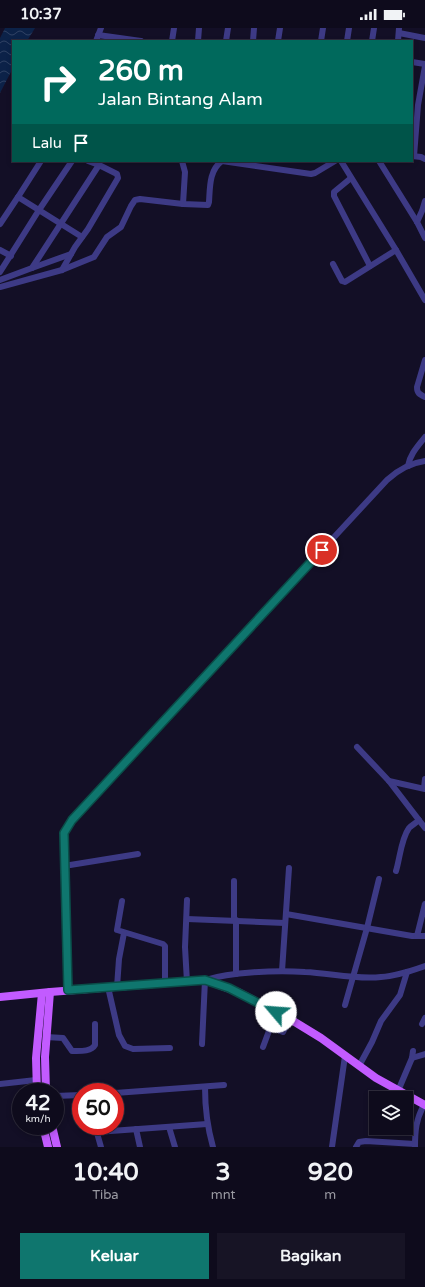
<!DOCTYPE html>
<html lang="id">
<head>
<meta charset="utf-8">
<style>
	body { margin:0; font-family:"Varela Round",sans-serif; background:#171425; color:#f1f3f6; height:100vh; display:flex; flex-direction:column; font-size:15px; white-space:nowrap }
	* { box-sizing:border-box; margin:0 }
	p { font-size:13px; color:#9b9ba3 }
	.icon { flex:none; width:22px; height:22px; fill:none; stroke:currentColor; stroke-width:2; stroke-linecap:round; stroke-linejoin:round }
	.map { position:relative; height:1119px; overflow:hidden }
	.side { display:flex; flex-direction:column; background:#0e0b1c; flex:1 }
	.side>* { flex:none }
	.guide { position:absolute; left:12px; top:12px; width:401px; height:122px; border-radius:0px; box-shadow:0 2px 6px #0003,0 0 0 1px #2e2b3b; background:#00695c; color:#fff; overflow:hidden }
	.controls { position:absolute; left:369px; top:1063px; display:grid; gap:8px }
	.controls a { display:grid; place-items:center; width:44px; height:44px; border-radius:0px; background:#0e0b1c; box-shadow:0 2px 6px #0003,0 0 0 1px #2e2b3b; font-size:20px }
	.speed { position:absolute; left:12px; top:1055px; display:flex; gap:8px; font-size:20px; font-weight:700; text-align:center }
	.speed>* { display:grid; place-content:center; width:52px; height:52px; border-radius:50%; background:#0e0b1c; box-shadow:0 2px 6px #0003,0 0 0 1px #2e2b3b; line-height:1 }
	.speed small { font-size:10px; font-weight:400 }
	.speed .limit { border:6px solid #d22; background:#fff; color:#111 }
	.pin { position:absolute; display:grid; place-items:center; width:34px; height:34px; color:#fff; margin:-17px; border:2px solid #fff; border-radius:50%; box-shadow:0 1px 4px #0007 }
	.me { position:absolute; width:44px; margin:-22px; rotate:297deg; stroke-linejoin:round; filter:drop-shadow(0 0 3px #0008) }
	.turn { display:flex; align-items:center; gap:14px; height:84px; padding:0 20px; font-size:18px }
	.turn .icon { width:52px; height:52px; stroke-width:2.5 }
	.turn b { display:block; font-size:28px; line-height:34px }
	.then { display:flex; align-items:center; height:38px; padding:0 20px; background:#0003; gap:8px; font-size:15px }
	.eta { display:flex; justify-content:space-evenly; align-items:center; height:68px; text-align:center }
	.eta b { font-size:24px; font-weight:700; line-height:28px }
	.primary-button { display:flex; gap:8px; margin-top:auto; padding:8px 20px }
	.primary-button a { flex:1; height:46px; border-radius:0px; background:#0f766e; color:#fff; font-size:16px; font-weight:700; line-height:46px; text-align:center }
	.primary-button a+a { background:#171425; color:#f1f3f6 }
	.status { display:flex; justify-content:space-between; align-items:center; height:28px; padding:0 20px; background:#0e0b1c; direction:ltr }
	.status svg { height:11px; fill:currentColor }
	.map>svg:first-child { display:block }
	.water { fill:url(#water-waves) }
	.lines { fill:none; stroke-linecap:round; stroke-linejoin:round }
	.minor { stroke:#3d3a85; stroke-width:6 }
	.major { stroke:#c25bff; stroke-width:8 }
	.route-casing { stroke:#0a4d48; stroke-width:10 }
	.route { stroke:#0f766e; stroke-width:7 }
</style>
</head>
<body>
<div class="status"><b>10:37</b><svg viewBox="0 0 49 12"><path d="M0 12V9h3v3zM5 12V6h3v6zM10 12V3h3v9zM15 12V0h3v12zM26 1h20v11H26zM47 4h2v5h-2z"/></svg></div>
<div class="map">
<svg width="425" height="1119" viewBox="0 0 425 1119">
	<defs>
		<pattern id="water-waves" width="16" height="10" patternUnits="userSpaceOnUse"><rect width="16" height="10" fill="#0c2248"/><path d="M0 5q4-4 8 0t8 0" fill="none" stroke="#2f4163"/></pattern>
	</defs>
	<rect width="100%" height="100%" fill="#130f26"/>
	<path class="water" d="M5,0H35L27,13H13V40L0,65V10Z"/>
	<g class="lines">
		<g class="minor">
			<path d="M399,5L425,10"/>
			<path d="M98,7L141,13"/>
			<path d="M96,13L101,0"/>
			<path d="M172,13L174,0"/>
			<path d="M198,13L199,0"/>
			<path d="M226,13L228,0"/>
			<path d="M253,13L254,0"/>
			<path d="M278,13L280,0"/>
			<path d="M321,13L323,0"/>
			<path d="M347,13L349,0"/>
			<path d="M372,13L374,0"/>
			<path d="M398,13L399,0"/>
			<path d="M412,34L425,36"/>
			<path d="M412,128L421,129L425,131"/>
			<path d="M414,128L418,77L425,38"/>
			<path d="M41,133L18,169L82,209"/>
			<path d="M182,133L185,144L183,176"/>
			<path d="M341,133L396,222L425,272"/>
			<path d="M379,133L417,194L425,210"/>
			<path d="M351,150L334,164V168L370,238"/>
			<path d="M417,194L422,183L425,173"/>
			<path d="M0,196L18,169"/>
			<path d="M0,222L11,228"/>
			<path d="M333,236L342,253L345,254L396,222"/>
			<path d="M32,240L71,226"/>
			<path d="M62,242L75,219L88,201L118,150L117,146L99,137L88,133"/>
			<path d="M0,244L39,182L72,133"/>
			<path d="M0,252L32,240L99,137"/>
			<path d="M0,259L62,242L94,229L107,209L121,199L131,178L135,172L140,171L183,176L208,177L209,174C210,160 209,142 222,133L311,146L315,145L335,133"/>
			<path d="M425,332L417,359C417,365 419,366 425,369"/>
			<path d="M408,438C410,426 418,418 425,409"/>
			<path d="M357,719L389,753L425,800"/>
			<path d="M389,753L425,761"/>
			<path d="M424,760L425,751"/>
			<path d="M64,838L138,826"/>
			<path d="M396,843C400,830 401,811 409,800C412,797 416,795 419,792"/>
			<path d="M234,853V892"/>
			<path d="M122,873L117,902L163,916L165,918V955"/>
			<path d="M286,886L412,908H425"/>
			<path d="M187,891L285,895"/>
			<path d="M236,892V946"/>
			<path d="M417,908L425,876"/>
			<path d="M282,943L289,840"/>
			<path d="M187,954L185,919L187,872"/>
			<path d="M108,959L119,1007L125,1018L133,1021L170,1020"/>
			<path d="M117,959L119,931L124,905"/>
			<path d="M68,962L64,806L66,802L72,792L387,452C398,442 410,435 425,433"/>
			<path d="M345,977L367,900L379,851"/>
			<path d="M422,996L425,990"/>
			<path d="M270,999L283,1004L290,991"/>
			<path d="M46,1009L63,1010L72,1023C80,1023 91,1024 95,1017V996"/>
			<path d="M202,1016L205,952C231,944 276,942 305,944C330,945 356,952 381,949C396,948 411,943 425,938"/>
			<path d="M263,1019L276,984"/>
			<path d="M412,1030L425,1026"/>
			<path d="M359,1038L372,1014L381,993L400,967L407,944"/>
			<path d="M0,1056L36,1052"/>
			<path d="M205,1059C205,1081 207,1098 213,1119"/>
			<path d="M398,1063L412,1030L413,1023"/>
			<path d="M115,1065L224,1057"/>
			<path d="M55,1068L81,1067"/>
			<path d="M95,1098L101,1119"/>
			<path d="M169,1099L175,1119"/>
			<path d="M136,1101L140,1119"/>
			<path d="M97,1104L207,1096"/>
			<path d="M332,1119L345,1028"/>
			<path d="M356,1119L359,1114L366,1113L415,1116"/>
			<path d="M415,1119C415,1103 416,1091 424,1077"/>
		</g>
		<g class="major">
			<path d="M0,969L50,964L205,952L238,964L290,991L321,1010L376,1050L425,1077"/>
			<path d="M37,1064L36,1030L42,965"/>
			<path d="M46,1064L45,1029L50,964"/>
			<path d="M43,1098L48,1119"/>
			<path d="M52,1098L57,1119"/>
		</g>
	</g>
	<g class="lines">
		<defs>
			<path id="route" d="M276,984L229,960L205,952L68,962L64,805L72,792L322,522"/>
		</defs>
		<use href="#route" class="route-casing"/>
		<use href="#route" class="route"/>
	</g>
</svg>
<div class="controls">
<a><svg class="icon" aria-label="layers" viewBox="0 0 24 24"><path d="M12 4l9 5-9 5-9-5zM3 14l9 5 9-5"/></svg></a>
</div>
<div class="speed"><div>42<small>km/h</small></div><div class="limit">50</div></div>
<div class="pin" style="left:322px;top:522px;background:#d93025"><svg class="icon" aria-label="arrive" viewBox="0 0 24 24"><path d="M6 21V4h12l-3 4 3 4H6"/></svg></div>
<svg class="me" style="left:276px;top:984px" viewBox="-20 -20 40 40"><circle r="19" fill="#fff"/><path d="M0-13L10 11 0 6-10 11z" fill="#0f766e"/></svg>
<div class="guide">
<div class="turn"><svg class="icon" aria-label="right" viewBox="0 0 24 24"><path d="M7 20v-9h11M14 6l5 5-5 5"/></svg><div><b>260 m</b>Jalan Bintang Alam</div></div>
<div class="then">Lalu<svg class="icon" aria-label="arrive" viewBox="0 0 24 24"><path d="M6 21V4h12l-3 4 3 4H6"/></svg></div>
</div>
</div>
<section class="side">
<div class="eta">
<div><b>10:40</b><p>Tiba</p></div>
<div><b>3</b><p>mnt</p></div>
<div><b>920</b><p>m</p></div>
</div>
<div class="primary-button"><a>Keluar</a><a>Bagikan</a></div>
</section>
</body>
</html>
